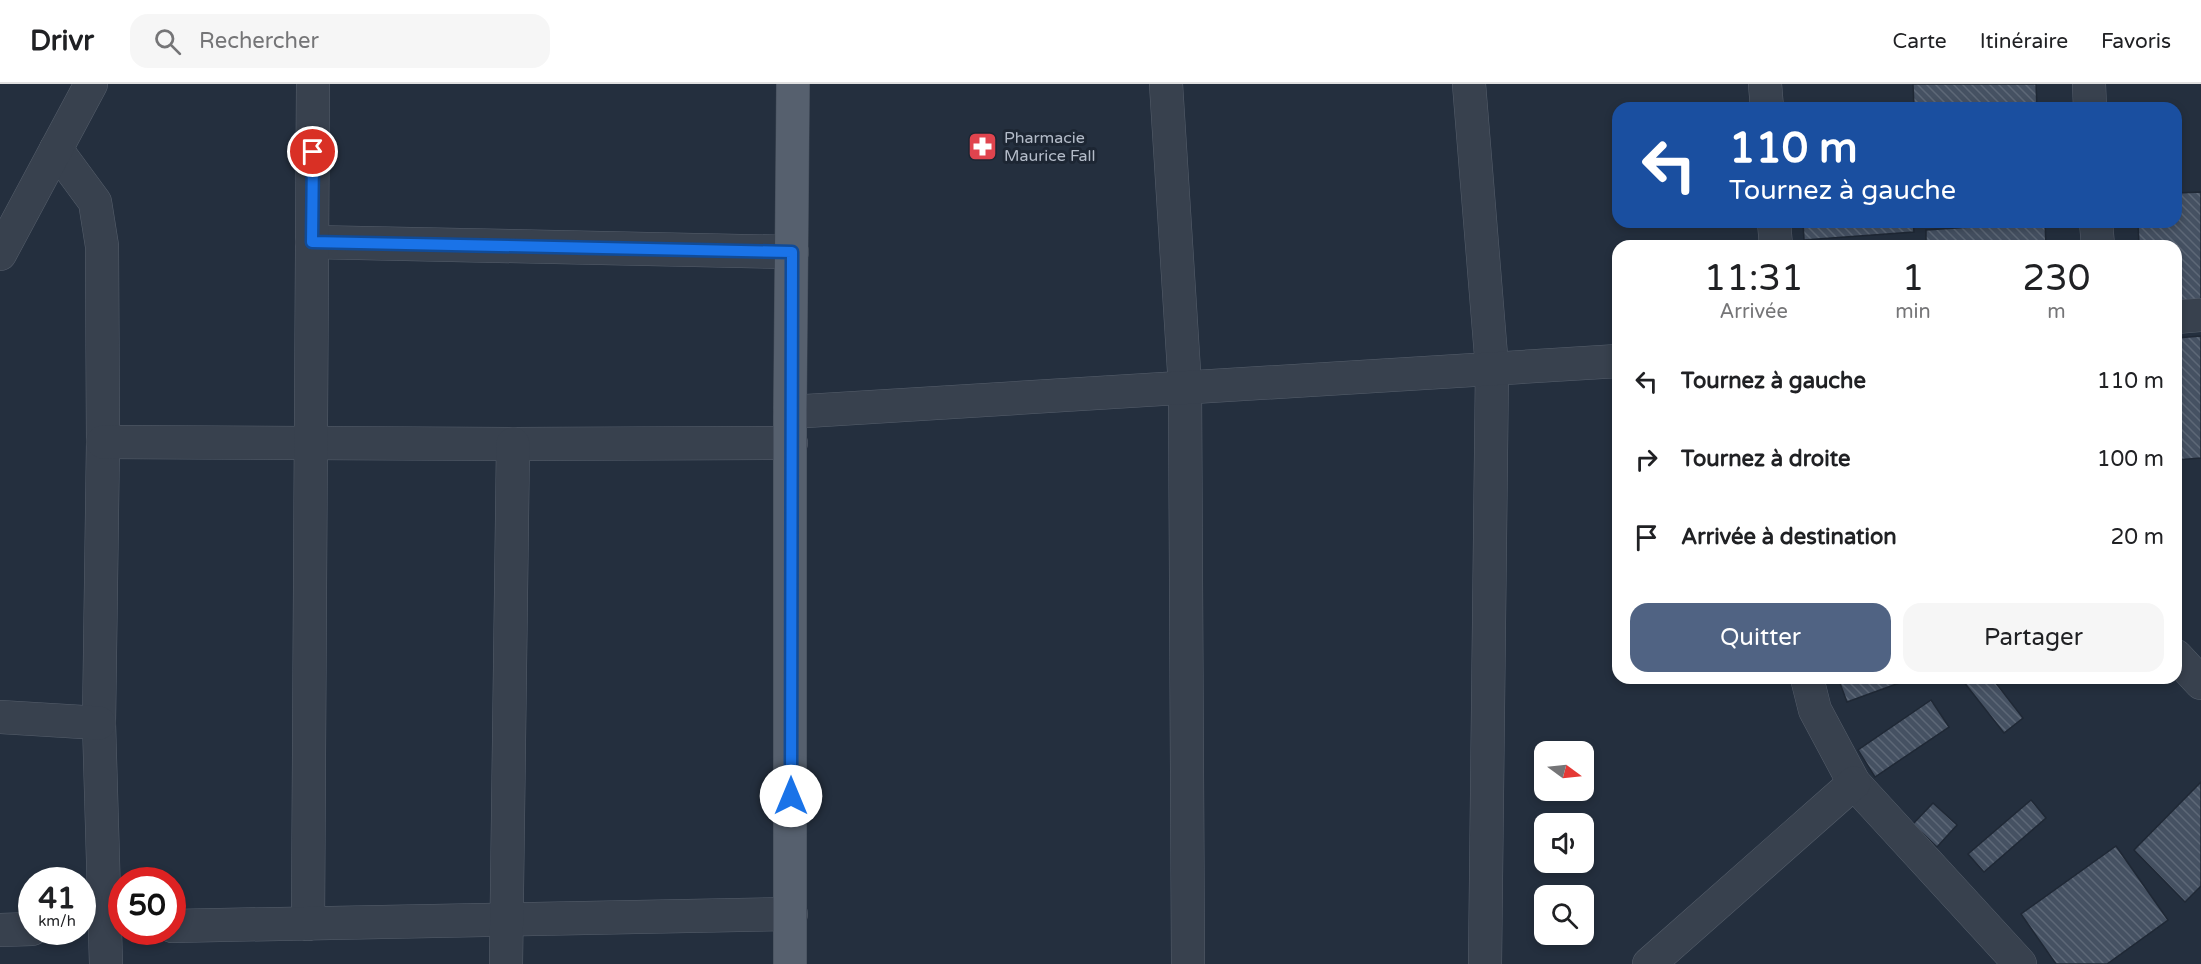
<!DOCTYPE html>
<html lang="fr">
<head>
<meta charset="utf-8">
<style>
	body { margin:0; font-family:"Varela Round",sans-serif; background:#f6f6f6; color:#202124; height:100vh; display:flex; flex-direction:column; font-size:22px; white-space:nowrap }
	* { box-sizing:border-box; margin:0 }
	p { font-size:20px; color:#757577 }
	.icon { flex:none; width:33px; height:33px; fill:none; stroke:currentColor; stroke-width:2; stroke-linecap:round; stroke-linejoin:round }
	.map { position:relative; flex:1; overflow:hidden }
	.drawer { position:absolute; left:1612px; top:156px; width:570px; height:444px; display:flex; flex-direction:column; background:#fff; border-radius:18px; box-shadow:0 3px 9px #0003 }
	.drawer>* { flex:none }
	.guide { position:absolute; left:1612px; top:18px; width:570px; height:126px; border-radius:18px; box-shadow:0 3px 9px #0003; background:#1a4fa0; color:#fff; overflow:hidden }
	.needle { width:39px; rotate:105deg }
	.fabs { position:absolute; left:1534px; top:657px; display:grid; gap:12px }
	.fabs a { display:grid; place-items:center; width:60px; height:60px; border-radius:12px; background:#fff; box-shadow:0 3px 9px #0003; font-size:30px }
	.speed { position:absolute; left:18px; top:783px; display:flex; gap:12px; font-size:30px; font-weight:700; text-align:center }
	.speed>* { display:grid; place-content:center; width:78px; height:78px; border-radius:50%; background:#fff; box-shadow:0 3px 9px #0003; line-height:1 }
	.speed small { font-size:15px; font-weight:400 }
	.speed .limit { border:9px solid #d22; background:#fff; color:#111 }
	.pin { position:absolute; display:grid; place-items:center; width:51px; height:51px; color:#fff; margin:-26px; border:3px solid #fff; border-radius:50%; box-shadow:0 2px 6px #0007 }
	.me { position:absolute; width:66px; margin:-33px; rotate:0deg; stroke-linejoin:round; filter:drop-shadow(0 0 4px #0008) }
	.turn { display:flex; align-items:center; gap:21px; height:126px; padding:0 18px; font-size:27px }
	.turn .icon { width:78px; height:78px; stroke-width:2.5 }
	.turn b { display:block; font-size:42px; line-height:51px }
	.eta { display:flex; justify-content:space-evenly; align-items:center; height:102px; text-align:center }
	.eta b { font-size:36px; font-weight:600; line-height:42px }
	.cta { display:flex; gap:12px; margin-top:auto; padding:12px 18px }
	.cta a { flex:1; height:69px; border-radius:18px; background:#506383; color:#fff; font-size:24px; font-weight:600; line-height:69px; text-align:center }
	.cta a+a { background:#f6f6f6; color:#202124 }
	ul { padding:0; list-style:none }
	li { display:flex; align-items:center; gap:18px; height:78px; padding:0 18px }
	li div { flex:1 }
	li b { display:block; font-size:22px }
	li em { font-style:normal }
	header { display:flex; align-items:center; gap:36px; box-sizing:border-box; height:84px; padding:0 30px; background:#fff; border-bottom:2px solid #e0e0e0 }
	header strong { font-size:28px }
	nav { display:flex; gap:33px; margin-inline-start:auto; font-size:21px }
	.search { width:420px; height:54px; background:#f6f6f6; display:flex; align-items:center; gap:15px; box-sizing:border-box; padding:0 21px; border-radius:18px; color:#757577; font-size:22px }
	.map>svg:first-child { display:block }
	.building { fill:url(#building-back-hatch); stroke:#1f2835; stroke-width:1.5 }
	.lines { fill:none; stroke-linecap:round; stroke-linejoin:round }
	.minor-casing { stroke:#565f6c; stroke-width:34 }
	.major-casing { stroke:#414a57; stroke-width:34 }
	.minor { stroke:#38414e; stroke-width:33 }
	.major { stroke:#56606e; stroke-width:33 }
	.route-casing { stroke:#114b97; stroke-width:15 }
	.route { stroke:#1a73e8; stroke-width:10 }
	.labels { text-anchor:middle; stroke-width:6; stroke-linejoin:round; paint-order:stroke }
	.poi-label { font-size:16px; fill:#b4bcc9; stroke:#1d2633; text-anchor:start }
</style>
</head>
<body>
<header>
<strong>Drivr</strong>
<div class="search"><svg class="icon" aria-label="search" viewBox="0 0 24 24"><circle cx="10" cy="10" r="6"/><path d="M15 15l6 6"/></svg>Rechercher</div>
<nav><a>Carte</a><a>Itinéraire</a><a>Favoris</a></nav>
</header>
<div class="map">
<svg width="2201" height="880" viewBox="0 0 2201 880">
	<defs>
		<pattern id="building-back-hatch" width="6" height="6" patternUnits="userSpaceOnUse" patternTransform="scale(1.5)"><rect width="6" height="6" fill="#455162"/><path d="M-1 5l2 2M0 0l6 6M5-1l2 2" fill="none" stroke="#5d6877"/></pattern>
	</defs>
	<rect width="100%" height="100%" fill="#242f3e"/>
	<g class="building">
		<path d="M1913,0H2036L2037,24H1914Z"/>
		<path d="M2201,108V219H2176V162H2139L2138,138H2176V109Z"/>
		<path d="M1803,138H1913L1914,148L1804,156Z"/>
		<path d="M2045,138L2046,162H1926V146Z"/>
		<path d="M1803,159L1915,161V162H1803Z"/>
		<path d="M2201,252V374L2176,376V254Z"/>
		<path d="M1838,594H1913L1847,618Z"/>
		<path d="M1966,594H1992L2023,634L2004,649L1963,597Z"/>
		<path d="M1931,616L1949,643L1875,693L1858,666Z"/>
		<path d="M2201,698V802L2185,818L2134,766Z"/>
		<path d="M2031,716L2046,734L1984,788L1968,770Z"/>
		<path d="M1933,719L1957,741L1937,763L1913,740Z"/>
		<path d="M2116,762L2168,836L2107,880H2056L2021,830Z"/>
	</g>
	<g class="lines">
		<defs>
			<g id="minor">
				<path d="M1166,0L1185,303L1188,880"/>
				<path d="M1469,0L1492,284L1485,880"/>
				<path d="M1765,0L1767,24"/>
				<path d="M2089,0L2090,24"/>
				<path d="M56,65L95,118L102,162L103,358L99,639L106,880"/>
				<path d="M1774,138L1776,162"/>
				<path d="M2096,138L2098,162"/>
				<path d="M312,158L792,168"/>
				<path d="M0,170L91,0"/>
				<path d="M2176,233L2201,231"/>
				<path d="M790,328L1618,277"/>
				<path d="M103,358L513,360L791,359"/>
				<path d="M2176,572L2201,599"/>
				<path d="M1807,594L1815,626L1854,699L2020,880"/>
				<path d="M0,633L99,639"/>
				<path d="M308,840L313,0"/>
				<path d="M172,842L791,830"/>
				<path d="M0,846L32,845"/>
				<path d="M506,880L513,360"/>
				<path d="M1649,880L1854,699"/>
			</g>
			<path id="major" d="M790,880V328L793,0"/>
		</defs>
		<use href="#minor" class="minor-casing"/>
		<use href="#major" class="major-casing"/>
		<use href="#minor" class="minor"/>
		<use href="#major" class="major"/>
	</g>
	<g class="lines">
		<defs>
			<path id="route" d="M313,68L312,158L792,168L791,712"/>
		</defs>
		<use href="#route" class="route-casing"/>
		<use href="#route" class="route"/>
	</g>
	<defs>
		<symbol id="pharmacy-square" viewBox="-11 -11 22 22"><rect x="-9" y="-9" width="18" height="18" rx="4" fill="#e0444e" stroke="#1d2633"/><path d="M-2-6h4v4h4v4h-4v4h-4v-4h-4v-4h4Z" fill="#fff"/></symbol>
	</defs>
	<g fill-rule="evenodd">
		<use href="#pharmacy-square" x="966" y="46" width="33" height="33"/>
	</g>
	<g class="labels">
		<g class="poi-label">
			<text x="1004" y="59">Pharmacie<tspan x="1004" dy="18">Maurice Fall</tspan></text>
		</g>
	</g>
</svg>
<div class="fabs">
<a><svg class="needle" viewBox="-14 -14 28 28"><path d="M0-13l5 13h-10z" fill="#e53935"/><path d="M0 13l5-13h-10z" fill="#757577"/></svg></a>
<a><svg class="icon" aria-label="sound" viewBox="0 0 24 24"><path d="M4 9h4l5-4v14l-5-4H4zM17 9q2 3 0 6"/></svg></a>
<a><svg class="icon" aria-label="search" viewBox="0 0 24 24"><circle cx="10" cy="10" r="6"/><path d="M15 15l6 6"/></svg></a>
</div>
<div class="speed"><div>41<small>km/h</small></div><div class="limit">50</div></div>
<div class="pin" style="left:313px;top:68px;background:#d93025"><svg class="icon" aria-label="arrive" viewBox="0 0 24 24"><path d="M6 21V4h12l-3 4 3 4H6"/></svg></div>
<svg class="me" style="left:791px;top:712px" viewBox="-20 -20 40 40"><circle r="19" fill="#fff"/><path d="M0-13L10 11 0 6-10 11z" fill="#1a73e8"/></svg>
<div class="guide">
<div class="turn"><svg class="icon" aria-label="left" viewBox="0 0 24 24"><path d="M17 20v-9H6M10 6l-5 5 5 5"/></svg><div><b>110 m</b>Tournez à gauche</div></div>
</div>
<section class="drawer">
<div class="eta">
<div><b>11:31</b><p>Arrivée</p></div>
<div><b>1</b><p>min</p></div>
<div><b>230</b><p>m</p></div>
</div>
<ul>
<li><svg class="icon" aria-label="left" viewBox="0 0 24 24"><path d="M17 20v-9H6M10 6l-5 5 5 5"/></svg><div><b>Tournez à gauche</b></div><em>110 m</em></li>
<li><svg class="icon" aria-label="right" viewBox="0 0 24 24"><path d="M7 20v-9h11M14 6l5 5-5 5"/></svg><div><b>Tournez à droite</b></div><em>100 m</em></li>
<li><svg class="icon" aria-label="arrive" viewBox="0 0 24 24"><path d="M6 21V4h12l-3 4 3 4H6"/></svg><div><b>Arrivée à destination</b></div><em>20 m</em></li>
</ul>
<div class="cta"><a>Quitter</a><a>Partager</a></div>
</section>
</div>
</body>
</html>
